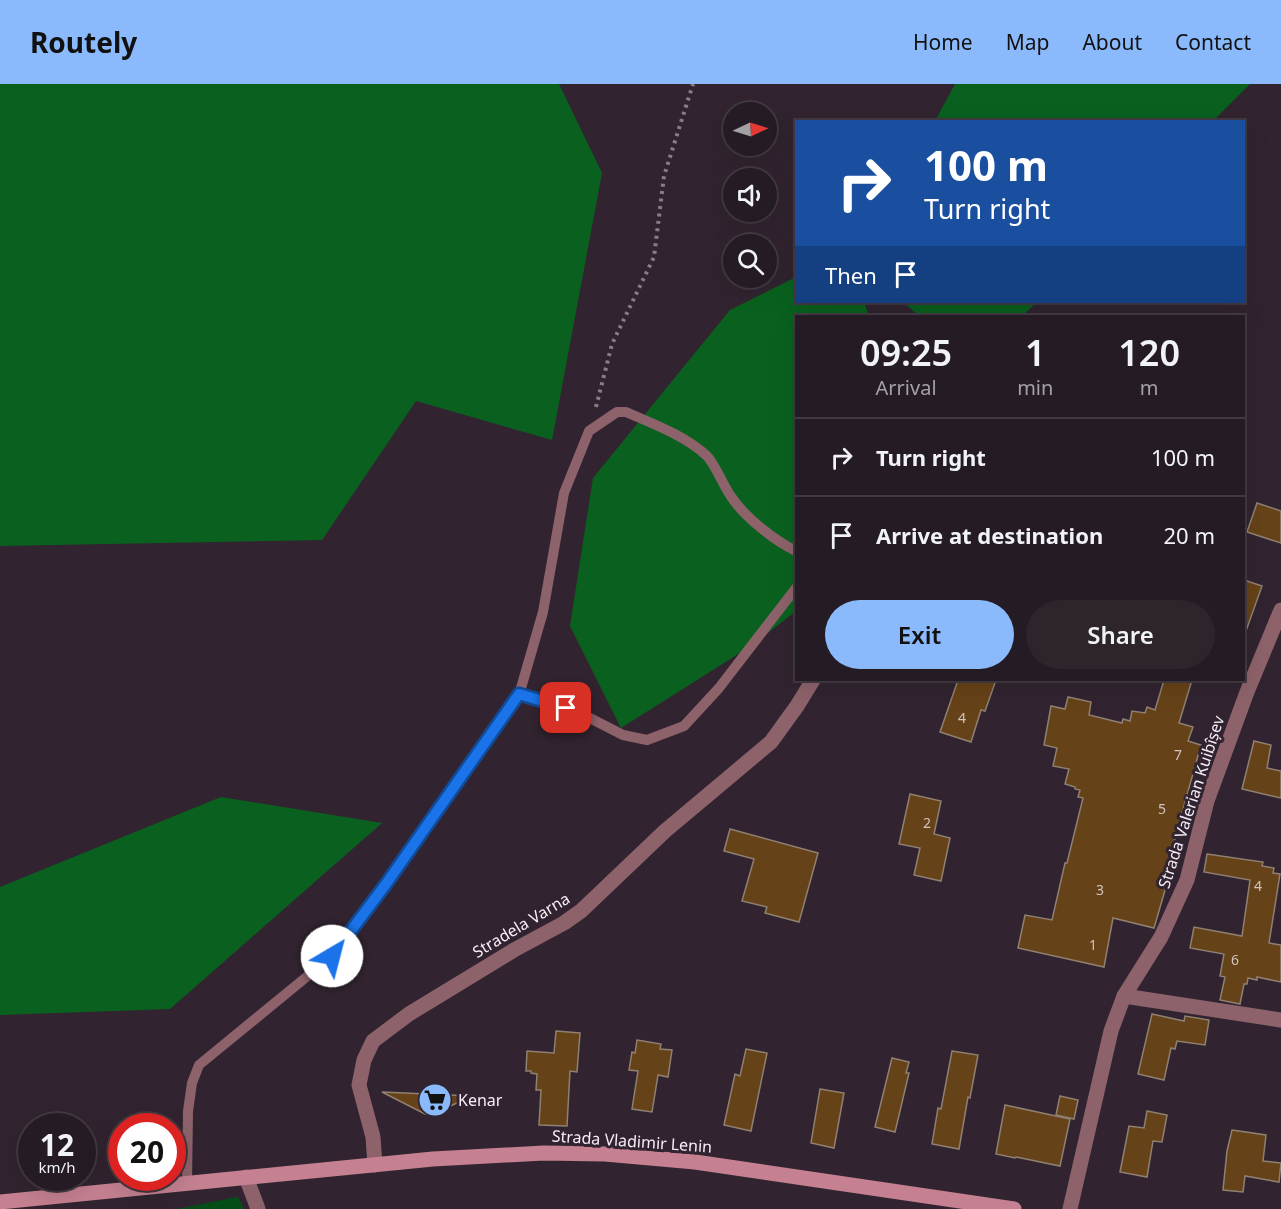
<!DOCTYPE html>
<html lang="en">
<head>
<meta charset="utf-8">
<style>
	body { margin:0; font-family:"Noto Sans",sans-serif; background:#2d242c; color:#f1f3f6; height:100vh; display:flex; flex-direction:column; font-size:22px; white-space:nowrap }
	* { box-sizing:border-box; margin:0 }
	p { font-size:20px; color:#a3a1a6 }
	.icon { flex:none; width:33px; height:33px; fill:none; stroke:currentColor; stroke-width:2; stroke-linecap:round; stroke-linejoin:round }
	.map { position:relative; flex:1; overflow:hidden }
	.drawer { position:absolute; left:795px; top:231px; width:450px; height:366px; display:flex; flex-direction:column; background:#251b24; border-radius:0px; box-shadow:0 6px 24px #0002,0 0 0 2px #423941 }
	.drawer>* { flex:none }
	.guide { position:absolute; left:795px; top:36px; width:450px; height:183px; border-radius:0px; box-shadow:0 6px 24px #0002,0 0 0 2px #423941; background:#1a4fa0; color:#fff; overflow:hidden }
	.needle { width:39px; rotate:86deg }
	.buttons { position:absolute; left:723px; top:18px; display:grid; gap:12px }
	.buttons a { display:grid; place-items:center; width:54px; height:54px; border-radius:50%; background:#251b24; box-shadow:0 6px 24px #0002,0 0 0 2px #423941; font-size:30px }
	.speed { position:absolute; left:18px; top:1029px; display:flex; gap:12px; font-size:30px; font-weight:700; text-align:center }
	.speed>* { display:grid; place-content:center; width:78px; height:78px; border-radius:50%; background:#251b24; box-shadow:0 6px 24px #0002,0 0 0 2px #423941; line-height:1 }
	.speed small { font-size:15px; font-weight:400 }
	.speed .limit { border:9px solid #d22; background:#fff; color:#111 }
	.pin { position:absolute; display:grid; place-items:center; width:51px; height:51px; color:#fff; margin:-26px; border-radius:12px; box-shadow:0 3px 9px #0006 }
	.me { position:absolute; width:66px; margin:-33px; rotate:37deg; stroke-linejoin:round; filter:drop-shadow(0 0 4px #0008) }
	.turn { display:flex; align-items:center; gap:21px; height:126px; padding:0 30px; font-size:27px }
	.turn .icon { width:78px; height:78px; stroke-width:2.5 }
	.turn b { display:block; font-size:42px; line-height:51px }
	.then { display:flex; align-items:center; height:57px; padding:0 30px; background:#0003; gap:12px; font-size:22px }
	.eta { display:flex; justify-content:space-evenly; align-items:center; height:102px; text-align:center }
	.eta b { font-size:36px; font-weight:600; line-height:42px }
	.primary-button { display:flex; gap:12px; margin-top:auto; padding:12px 30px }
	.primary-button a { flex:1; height:69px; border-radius:36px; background:#8bbafc; color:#111; font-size:24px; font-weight:600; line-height:69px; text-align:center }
	.primary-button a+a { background:#2d242c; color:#f1f3f6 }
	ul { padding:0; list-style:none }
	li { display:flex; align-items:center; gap:18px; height:78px; padding:0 30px; border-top:2px solid #423941 }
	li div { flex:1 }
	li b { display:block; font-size:22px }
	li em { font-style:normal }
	header { display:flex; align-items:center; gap:36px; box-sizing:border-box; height:84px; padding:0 30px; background:#8bbafc; color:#111 }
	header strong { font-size:28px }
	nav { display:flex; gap:33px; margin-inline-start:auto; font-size:21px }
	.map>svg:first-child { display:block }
	.green { fill:#044d16 }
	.forest { fill:#0a611f }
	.building { fill:#664218; stroke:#8f8072; stroke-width:1.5 }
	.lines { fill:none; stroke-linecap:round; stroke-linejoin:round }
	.path { stroke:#877d87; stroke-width:4; stroke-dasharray:3 4.5; stroke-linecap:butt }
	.lane { stroke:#8d626b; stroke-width:10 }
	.street { stroke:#8d626b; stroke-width:15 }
	.secondary { stroke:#c58191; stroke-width:15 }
	.route-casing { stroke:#114b97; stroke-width:15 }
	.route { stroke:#1a73e8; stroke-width:10 }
	.labels { text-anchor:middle; stroke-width:6; stroke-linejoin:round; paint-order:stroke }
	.number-label { font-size:14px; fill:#d2c3be }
	.street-label { font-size:16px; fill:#f6eef6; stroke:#312430 }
	.poi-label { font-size:16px; fill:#f6eef6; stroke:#312430; text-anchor:start }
</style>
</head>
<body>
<header>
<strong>Routely</strong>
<nav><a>Home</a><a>Map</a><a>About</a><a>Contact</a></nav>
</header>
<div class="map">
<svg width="1281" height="1125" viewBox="0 0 1281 1125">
	<rect width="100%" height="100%" fill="#312430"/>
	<path class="green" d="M238,1113L244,1125H177L237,1113Z"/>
	<g class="forest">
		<path d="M0,0H559L602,89L552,356L416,317L322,456L0,462Z"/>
		<path d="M955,0H1250L1213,37H935Z"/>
		<path d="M796,193V218H864L869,232H796V527L754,560L621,644L570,542L593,394L730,226Z"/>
		<path d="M903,218H1037L1022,232H919Z"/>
		<path d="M221,713L382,739L170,925L0,931V803Z"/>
	</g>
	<g class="building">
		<path d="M1257,419L1281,427V459L1247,448Z"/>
		<path d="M1244,496L1262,502L1246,547L1244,546Z"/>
		<path d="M958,596H996L985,627L981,626L971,658L940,648Z"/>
		<path d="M1164,596H1192L1179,639L1193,643L1188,657L1201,661L1172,765H1177L1154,844L1113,834L1104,883L1018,864L1025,831L1052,836L1065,779H1067L1083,714L1078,713L1080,706L1075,705V703L1065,700L1069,685L1053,682L1057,664L1044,661L1051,622L1065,625L1068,613L1091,618L1089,631L1122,639L1123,635L1130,637L1132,627L1145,629L1147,623L1155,626Z"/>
		<path d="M1254,657L1271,661L1267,684L1281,687V714L1242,705Z"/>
		<path d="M910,710L941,717L934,750L950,754L941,797L914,791L920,764L899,760Z"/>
		<path d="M730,745L818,769L799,838L765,829L767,823L742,817L754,775L724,767Z"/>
		<path d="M1207,770L1263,778L1262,782L1274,784L1273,789L1280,790L1269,859L1281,861V898L1257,893V896L1248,894L1247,900H1244L1240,920L1220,916L1225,893L1220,892L1224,870L1190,864L1194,843L1242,852L1250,796L1204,788Z"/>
		<path d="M1152,930L1184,937L1185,932L1209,936L1205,961L1177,957L1175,965L1171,964L1164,996L1138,990Z"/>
		<path d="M556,947L580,949L577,988L570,987L567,1042L539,1041L541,1006H536L537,990L531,989V987H526L527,967L554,969Z"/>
		<path d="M637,956L661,960L660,965L672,966L668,993L658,991L652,1028L632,1025L638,987L629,986L632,968L635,969Z"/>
		<path d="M746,965L767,969L751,1047L724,1041L735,990L740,992Z"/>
		<path d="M952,967L978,971L970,1014L968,1013L959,1065L932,1060L938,1024L941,1025Z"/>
		<path d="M892,974L909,978L906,989H909L895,1048L875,1043Z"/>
		<path d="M820,1005L844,1009L834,1064L811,1059Z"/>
		<path d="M382,1008L472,1012L431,1031L425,1030Z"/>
		<path d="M1060,1012L1078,1016L1074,1035L1056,1031Z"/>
		<path d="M1005,1021L1070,1035L1060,1082L1016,1073L1015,1074L996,1070Z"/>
		<path d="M1147,1027L1167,1031L1162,1058L1153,1057L1147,1093L1120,1088L1129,1042L1144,1044Z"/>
		<path d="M1232,1046L1266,1051L1263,1077L1281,1079L1279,1098L1245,1092L1243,1108L1223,1106L1227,1067Z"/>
	</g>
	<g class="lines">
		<path class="path" d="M596,323L612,260L654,173L664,92L693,0"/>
		<g class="lane">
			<path d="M519,611L553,619L580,629L623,651L647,656L684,642L719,604L796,504"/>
			<path d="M187,1099L188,1027L192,999L199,981L332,872L386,799L519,611L543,528L564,409L589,347L617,328H626C653,340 684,351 707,372C715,380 723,401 730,411C744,433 774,456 796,467"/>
		</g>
		<g class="street">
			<path d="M1124,912L1281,936"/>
			<path d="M375,1081L373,1053L359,1001L364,976L373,957L409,930L514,866L564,839L581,827L665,747L771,658L797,622L813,596"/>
			<path d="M246,1093L258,1125"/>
			<path d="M1070,1125L1111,947L1124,912L1161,853L1187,796L1207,717L1247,608L1281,526"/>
		</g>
		<path class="secondary" d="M0,1118L433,1075L544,1069L605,1070L695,1078L1014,1125"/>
	</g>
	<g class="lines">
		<defs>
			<path id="route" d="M332,872L386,800L519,610L566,624"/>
		</defs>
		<use href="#route" class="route-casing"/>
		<use href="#route" class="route"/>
	</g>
	<defs>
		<symbol id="supermarket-disc" viewBox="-11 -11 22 22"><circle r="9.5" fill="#8bbafc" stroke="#312430"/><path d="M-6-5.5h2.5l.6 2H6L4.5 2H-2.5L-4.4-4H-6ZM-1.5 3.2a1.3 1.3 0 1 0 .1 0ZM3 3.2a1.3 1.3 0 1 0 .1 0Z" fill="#111"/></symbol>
	</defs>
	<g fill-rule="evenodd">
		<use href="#supermarket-disc" x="416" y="997" width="38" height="38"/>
	</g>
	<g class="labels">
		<g class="number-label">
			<text x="962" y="639">4</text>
			<text x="1178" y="676">7</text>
			<text x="1162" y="730">5</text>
			<text x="927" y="744">2</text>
			<text x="1258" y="807">4</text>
			<text x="1100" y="811">3</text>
			<text x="1093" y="866">1</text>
			<text x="1235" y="881">6</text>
		</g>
		<g class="street-label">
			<text transform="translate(1191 718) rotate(-72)" y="6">Strada Valerian Kuibîșev</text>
			<text transform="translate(521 841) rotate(-31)" y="6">Stradela Varna</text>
			<text transform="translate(632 1057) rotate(4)" y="6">Strada Vladimir Lenin</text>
		</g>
		<g class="poi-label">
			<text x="458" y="1022">Kenar</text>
		</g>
	</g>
</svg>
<div class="buttons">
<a><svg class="needle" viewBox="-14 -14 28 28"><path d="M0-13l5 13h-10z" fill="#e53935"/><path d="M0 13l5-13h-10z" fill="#a3a1a6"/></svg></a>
<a><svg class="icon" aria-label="sound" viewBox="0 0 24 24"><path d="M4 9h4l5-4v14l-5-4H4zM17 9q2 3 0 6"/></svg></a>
<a><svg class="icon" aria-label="search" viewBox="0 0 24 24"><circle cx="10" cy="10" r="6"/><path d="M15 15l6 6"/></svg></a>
</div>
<div class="speed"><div>12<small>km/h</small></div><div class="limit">20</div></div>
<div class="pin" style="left:566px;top:624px;background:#d93025"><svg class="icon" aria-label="arrive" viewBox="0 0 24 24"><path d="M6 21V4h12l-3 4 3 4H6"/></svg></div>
<svg class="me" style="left:332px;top:872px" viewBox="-20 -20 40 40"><circle r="19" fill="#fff"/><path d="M0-13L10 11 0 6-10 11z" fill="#1a73e8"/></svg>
<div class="guide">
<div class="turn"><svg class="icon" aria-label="right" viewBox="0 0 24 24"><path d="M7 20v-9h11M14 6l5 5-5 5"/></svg><div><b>100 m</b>Turn right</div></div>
<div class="then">Then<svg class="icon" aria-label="arrive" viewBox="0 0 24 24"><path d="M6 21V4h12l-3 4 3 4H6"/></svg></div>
</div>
<section class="drawer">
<div class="eta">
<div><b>09:25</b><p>Arrival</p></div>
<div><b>1</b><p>min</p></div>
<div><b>120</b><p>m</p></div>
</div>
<ul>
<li><svg class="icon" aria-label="right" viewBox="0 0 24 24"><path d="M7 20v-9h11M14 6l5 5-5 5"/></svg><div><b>Turn right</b></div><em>100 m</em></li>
<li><svg class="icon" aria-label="arrive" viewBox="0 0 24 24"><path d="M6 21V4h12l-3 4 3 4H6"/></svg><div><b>Arrive at destination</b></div><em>20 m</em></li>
</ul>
<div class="primary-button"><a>Exit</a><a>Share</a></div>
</section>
</div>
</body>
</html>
